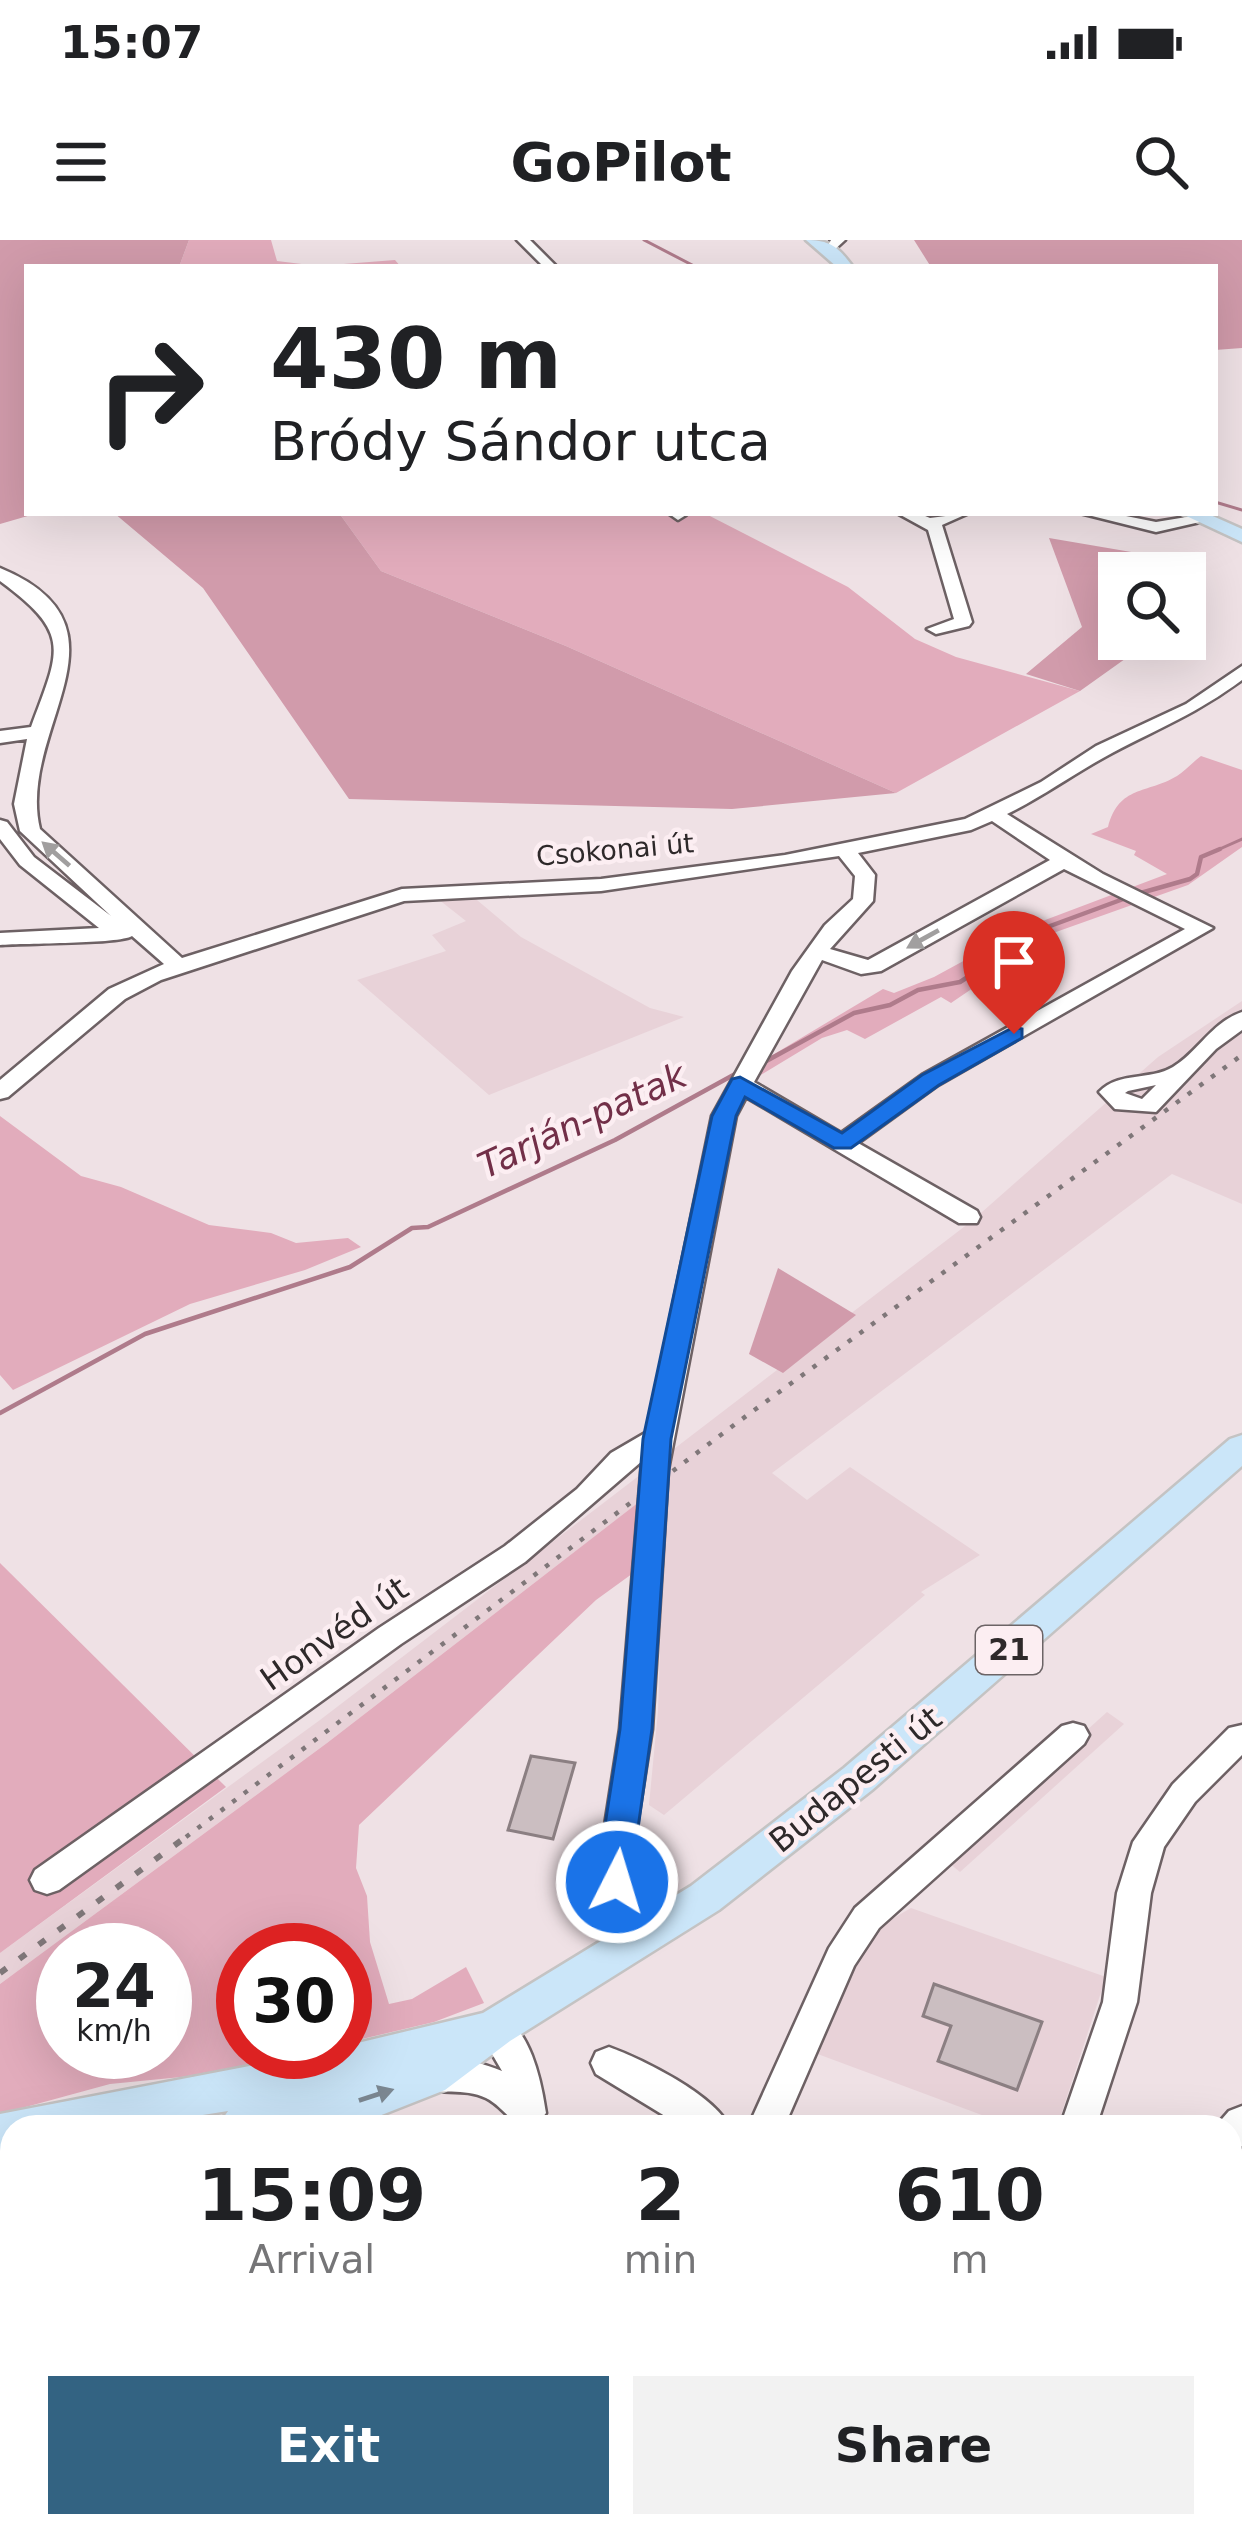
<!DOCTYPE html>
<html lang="en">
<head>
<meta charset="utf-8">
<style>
	body { margin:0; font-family:"DejaVu Sans",sans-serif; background:#f2f2f2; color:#202124; height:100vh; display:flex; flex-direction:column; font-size:45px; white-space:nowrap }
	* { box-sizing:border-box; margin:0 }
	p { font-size:39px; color:#757577 }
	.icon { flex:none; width:66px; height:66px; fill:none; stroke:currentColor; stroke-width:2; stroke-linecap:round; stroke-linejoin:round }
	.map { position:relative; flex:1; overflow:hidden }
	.sheet { position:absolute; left:0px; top:1875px; width:1242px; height:423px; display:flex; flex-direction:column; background:#fff; border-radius:36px 36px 0 0; box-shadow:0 12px 48px #0002 }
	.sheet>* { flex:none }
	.hud { position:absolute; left:24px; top:24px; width:1194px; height:252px; border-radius:0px; box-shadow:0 12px 48px #0002; background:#fff; color:#202124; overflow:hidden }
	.tools { position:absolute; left:1098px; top:312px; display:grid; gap:24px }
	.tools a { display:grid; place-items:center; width:108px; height:108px; border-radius:0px; background:#fff; box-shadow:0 12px 48px #0002; font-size:60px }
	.speed { position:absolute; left:36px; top:1683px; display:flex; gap:24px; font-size:60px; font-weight:700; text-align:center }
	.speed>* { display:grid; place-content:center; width:156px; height:156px; border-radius:50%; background:#fff; box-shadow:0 12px 48px #0002; line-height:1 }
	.speed small { font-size:30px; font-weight:400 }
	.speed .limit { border:18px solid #d22; background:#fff; color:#111 }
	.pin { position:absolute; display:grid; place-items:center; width:102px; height:102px; color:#fff; margin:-123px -51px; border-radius:50% 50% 50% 0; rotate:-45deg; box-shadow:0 0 12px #0007 }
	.pin .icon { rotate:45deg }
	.me { position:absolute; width:132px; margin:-66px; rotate:5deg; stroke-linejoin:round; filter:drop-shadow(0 0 9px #0008) }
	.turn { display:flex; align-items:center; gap:42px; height:252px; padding:0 48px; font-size:54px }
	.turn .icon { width:156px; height:156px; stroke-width:2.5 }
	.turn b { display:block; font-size:84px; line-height:102px }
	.eta { display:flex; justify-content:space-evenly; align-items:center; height:204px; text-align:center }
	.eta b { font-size:72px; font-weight:600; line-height:84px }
	.primary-button { display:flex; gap:24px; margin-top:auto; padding:24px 48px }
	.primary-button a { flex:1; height:138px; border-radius:0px; background:#336382; color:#fff; font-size:48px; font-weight:600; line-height:138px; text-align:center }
	.primary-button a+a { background:#f2f2f2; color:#202124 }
	.status { display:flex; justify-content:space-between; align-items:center; height:84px; padding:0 60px; background:#fff; direction:ltr }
	.status svg { height:33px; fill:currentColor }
	header { display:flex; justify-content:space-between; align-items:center; height:156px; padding:0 48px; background:#fff; font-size:54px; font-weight:600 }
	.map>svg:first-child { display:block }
	.built { fill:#e8d2d8 }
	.green { fill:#e2acbc; fill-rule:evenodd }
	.forest { fill:#d19bab }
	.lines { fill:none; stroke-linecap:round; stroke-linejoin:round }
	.stream-far2 { stroke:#af7b8b; stroke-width:3 }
	.stream-far1 { stroke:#af7b8b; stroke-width:4.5 }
	.stream { stroke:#af7b8b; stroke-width:6 }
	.building { fill:#cbbec1; stroke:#8b7f82; stroke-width:3 }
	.minor-casing { stroke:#6d6164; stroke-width:5 }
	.major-casing { stroke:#c4c3c3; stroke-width:5 }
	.minor { fill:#fff; fill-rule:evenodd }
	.major { fill:#cbe6f9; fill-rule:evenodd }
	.rail-far1 { stroke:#7f7779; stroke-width:4.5; stroke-dasharray:4.5 10; stroke-linecap:butt }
	.rail { stroke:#7f7779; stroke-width:6; stroke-dasharray:8 16; stroke-linecap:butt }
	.oneway { fill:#a19f9f }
	.oneway2 { fill:#7c8892 }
	.route { fill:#1a73e8; stroke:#114b97; stroke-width:3 }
	.labels { text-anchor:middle; stroke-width:9; stroke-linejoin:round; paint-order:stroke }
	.far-street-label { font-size:27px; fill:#2e292a; stroke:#fceef2 }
	.shield { fill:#fceef2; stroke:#6c6466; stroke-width:3 }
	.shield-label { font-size:30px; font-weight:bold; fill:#2e292a }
	.street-label { font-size:33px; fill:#2e292a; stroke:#fceef2 }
	.water-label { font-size:36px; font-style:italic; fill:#722f48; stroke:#fceef2 }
</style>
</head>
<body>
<div class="status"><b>15:07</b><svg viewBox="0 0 49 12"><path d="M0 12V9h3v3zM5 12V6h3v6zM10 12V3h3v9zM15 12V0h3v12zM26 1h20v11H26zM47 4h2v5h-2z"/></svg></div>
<header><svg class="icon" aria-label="menu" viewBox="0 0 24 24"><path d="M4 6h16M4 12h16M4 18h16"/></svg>GoPilot<svg class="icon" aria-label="search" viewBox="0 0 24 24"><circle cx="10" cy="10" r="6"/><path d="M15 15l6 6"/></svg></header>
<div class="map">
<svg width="1242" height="2296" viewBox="0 0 1242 2296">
	<rect width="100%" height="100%" fill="#efe1e5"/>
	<g class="built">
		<path d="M471,655L521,697L650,768L684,777L489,855L357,740L446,711L432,695L466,681L438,659Z"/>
		<path d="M1242,761V964L1172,934L772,1233L807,1260L850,1227L980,1315L921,1352L925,1355L664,1575L649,1565L658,1471L663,1315L638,1263L327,1503L0,1744V1713L320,1480L973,980L1158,817Z"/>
		<path d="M1107,1472L1124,1484L960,1632L944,1619Z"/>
		<path d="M911,1668L1106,1737L1057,1887H1014L815,1813L848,1734L875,1689Z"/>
		<path d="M12,1945V2286H199L192,2296H0V1947Z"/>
	</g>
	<g class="green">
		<path d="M189,0H271L277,21L318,26L395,20L401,27H179Z"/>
		<path d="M339,273H704L848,347L915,399L956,417L1080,451L896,553L566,406L381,331Z"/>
		<path d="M1201,516L1242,530V607L1188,645L1042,697L968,742L973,748L951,763L941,757L865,799L847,790L822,798L754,839L771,816L883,749L894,753L934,737L1024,688L1167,634L1134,615L1136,611L1091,594L1108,587C1119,545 1147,554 1177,536C1185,531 1193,522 1201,516Z"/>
		<path d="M0,876L81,936L121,947L209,985L271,993L296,1003L348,998L361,1007L305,1030L190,1064L13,1150L0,1135Z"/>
		<path d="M639,1262L636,1331L596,1360L359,1585L356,1628L367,1656L370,1702L389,1764L412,1759L466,1727L484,1763L434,1782L345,1803V1710H243V1812H306L212,1834L110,1844L0,1874V1744L327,1503ZM63,1710H165V1812H63Z"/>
		<path d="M0,1323L226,1547L0,1713Z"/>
		<path d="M1230,2118L1242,2151V2271L1230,2253Z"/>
	</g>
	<g class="forest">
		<path d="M0,0H189L179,27H27V273H38L0,284Z"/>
		<path d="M914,0H1242V108L1215,110V27H931Z"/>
		<path d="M114,273H339L381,331L566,406L896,553L732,569L349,559L203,348Z"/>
		<path d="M1049,298L1190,322L1185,348V333H1119V399H1153L1080,451L1026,434L1082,387Z"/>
		<path d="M778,1028L856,1075L783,1133L749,1114Z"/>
	</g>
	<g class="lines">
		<g class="stream-far2">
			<path d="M644,0L696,27"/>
			<path d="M1215,262L1242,270"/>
			<path d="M1213,612L1242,599"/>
		</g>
		<g class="stream-far1">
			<path d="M1137,654L1190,639L1197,634L1201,617L1220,609"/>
			<path d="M759,825L854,773L890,765L918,750L960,742L1042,689L1126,658"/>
			<path d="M0,1173L145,1094L350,1027L412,988L428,987L615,900L737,833"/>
		</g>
		<g class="stream">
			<path d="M0,2028L6,2114L3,2151L12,2160"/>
			<path d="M142,2286V2296"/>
		</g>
	</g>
	<g class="building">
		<path d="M531,1516L575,1523L553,1599L508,1590Z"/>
		<path d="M934,1744L1042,1782L1017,1850L938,1821L951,1786L923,1776Z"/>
	</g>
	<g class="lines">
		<defs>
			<g id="minor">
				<path d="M517,0H530L557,27H544Z"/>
				<path d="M831,0H845L833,11H825Z"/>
				<path d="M668,273H685L686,275L678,280Z"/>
				<path d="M897,273H918L930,278L969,273L942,285L972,382L969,386L936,394L927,389L954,379L928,290Z"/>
				<path d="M1080,273H1111L1156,282L1205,274L1213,279L1156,292Z"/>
				<path d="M0,328C143,387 16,489 40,589L182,718L402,649L601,639L785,615L965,579L1041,542L1096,506L1186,464L1242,426V440C1196,474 1161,487 1112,513C1076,532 1044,556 1007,574L1103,634L1213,688L938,845L858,903L977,971L980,977L977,983H959L746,857L736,876L668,1230L652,1489L632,1617L638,1660L652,1703L647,1713L635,1718L623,1713L604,1660L600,1617L620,1489L642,1221L525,1322L401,1404L59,1650L47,1654L35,1650L30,1640L35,1630L379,1388L505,1306L577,1249L611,1213L647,1192L712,876L792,731L825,685L853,659L855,636L839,616L601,651L404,661L161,740L125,759L8,857L0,859V840L109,749L164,724L132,696C119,704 25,703 0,705V693L99,688L20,625L0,599V580L7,582L34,617L111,676L20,591L14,564L27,499L0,503V491L31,487C60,409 72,394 0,341ZM992,581L1050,620L868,720L830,709L873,661L875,635L858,613L971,590ZM1064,629L1185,689L922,835L841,893L754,842L822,720L861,734L881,731Z"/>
				<path d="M1242,772V790L1216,809L1156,872L1115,869L1099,852C1119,831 1150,841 1173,827C1198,812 1212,782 1242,772ZM1156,845L1142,859L1125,853L1128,851Z"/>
				<path d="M1073,1483L1084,1486L1089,1495L1084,1504L879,1688L854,1726L784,1887H748L829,1708L855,1668L1062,1486Z"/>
				<path d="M1242,1485V1515L1195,1562L1164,1607L1151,1653L1137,1762L1096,1887H1060L1103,1762L1117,1653L1133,1602L1173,1544L1229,1488Z"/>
				<path d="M495,1772C530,1785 541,1840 546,1873L535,1887C510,1887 506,1868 486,1858C464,1847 439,1856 417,1847L412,1836L417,1825C445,1814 475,1820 502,1831L477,1788L483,1777Z"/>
				<path d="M609,1807C642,1819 715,1855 729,1887H683L596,1834L591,1823L596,1812Z"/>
				<path d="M1242,1866V1906L1230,1911V1887H1215L1229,1871Z"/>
				<path d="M12,2270V2286H45L41,2296H0L2,2281Z"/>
				<path d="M67,2286H109L110,2296H68Z"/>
				<path d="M234,2286H278L274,2296H230Z"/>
				<path d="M593,2286H636L640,2296H597Z"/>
				<rect x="846" y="2286" width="42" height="10"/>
				<path d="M926,2286H975L979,2296H930Z"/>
			</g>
			<g id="major">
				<path d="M806,0C831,0 839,8 853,27H837Z"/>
				<path d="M1180,273H1206L1242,289V302Z"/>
				<path d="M1242,1195V1226L872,1550L719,1670L510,1801L445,1850L379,1876L330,1887H217L228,1871L127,1887H12V1941L0,1944V1874L322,1812H345V1806L483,1773L691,1646L844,1528L1230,1199Z"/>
			</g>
		</defs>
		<use href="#minor" class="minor-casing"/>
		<use href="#major" class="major-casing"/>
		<use href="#minor" class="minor"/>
		<use href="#major" class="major"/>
		<path class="rail-far1" d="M186,1597L738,1182L1242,815"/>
		<path class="rail" d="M0,1733L190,1594"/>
	</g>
	<defs><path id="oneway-solid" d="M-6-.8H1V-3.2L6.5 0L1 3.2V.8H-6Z" transform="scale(3)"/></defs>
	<g class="oneway">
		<use href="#oneway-solid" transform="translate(56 614) rotate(-139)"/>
		<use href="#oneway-solid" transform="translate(923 699) rotate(151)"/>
	</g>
	<use class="oneway2" href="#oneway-solid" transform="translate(376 1855) rotate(-18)"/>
	<path class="route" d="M1014,787L1022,789V798L939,845L851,908H834L745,857L736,876L671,1199L652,1489L629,1652L617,1656L605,1652L600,1617L620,1489L643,1199L712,876L732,839L740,837L842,893L922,835Z"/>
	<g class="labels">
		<g class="far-street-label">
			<text transform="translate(615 610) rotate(-5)" y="9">Csokonai út</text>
		</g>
		<rect class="shield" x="976" y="1386" width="66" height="48" rx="9"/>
		<g class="shield-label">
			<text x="1009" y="1420">21</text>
		</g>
		<g class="street-label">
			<text transform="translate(334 1393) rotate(-35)" y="12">Honvéd út</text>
			<text transform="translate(855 1539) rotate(-39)" y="12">Budapesti út</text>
		</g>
		<g class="water-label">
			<text transform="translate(582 880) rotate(-25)" y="13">Tarján-patak</text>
		</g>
	</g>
</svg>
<div class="tools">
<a><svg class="icon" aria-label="search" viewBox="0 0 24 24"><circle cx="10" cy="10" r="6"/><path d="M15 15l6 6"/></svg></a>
</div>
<div class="speed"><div>24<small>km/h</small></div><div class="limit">30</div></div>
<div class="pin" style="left:1014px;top:794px;background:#d93025"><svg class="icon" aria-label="arrive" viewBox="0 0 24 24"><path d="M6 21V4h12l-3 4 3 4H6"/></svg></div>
<svg class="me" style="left:617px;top:1642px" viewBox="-20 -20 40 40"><circle r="17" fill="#1a73e8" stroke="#fff" stroke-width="3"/><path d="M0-11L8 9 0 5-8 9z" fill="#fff"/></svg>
<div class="hud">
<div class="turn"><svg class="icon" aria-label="right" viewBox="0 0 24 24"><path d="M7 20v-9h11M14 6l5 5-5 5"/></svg><div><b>430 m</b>Bródy Sándor utca</div></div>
</div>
<section class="sheet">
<div class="eta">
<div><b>15:09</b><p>Arrival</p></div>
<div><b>2</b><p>min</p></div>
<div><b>610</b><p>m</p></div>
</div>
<div class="primary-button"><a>Exit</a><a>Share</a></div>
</section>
</div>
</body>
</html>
